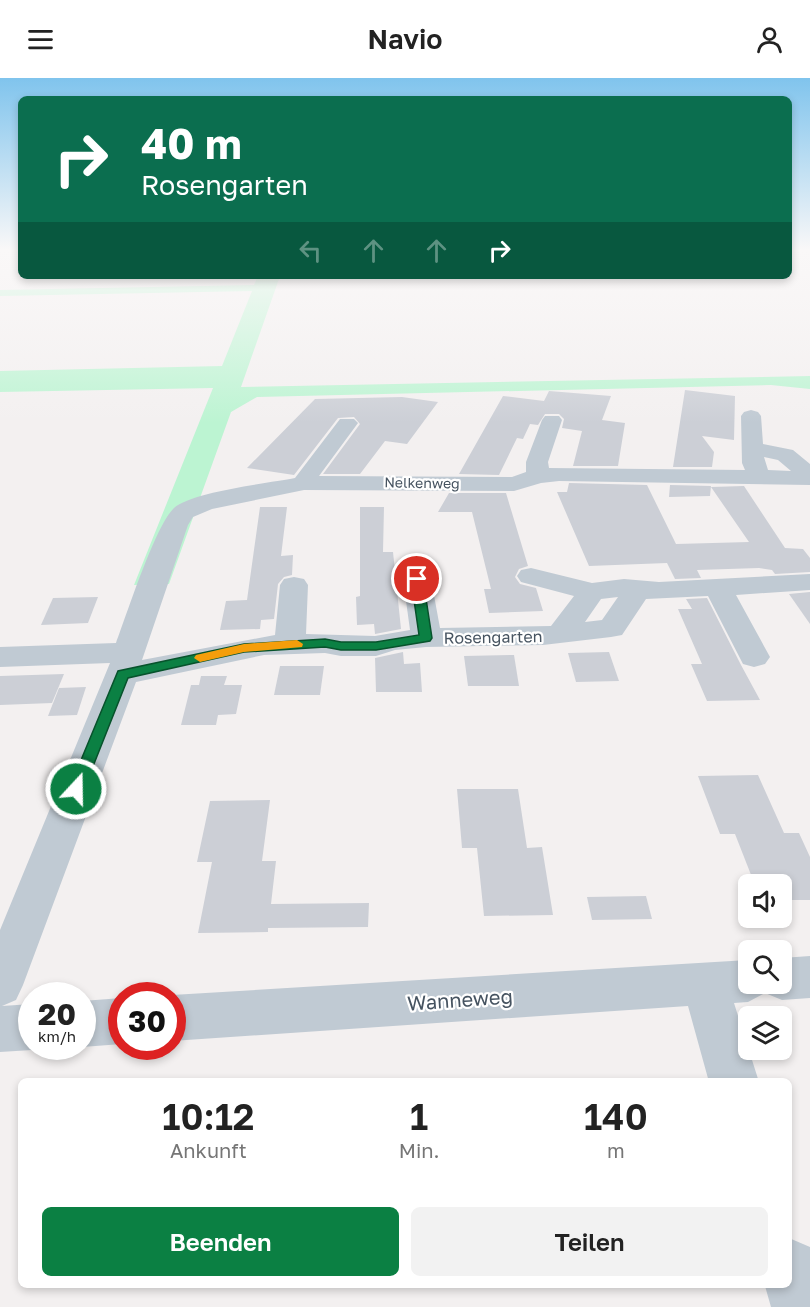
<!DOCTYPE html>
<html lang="de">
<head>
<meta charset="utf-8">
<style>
	body { margin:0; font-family:"Golos Text",sans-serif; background:#f2f2f2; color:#222; height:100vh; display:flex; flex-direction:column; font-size:22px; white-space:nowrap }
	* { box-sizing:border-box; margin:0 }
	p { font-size:20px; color:#767676 }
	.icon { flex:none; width:33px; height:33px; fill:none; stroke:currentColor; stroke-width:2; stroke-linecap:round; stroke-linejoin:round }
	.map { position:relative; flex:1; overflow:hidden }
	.drawer { position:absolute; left:18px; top:1000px; width:774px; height:210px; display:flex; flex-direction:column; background:#fff; border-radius:9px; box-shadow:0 3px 9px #0003 }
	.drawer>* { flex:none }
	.guide { position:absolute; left:18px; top:18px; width:774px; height:183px; border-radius:9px; box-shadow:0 3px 9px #0003; background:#0b6e4f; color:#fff; overflow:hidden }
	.controls { position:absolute; left:738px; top:796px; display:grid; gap:12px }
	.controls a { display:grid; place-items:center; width:54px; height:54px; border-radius:9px; background:#fff; box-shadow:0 3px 9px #0003; font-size:30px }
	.speed { position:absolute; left:18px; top:904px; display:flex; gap:12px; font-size:30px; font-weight:700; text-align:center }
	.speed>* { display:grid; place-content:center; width:78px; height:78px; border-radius:50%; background:#fff; box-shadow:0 3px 9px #0003; line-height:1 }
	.speed small { font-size:15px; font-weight:400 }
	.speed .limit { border:9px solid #d22; background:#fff; color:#111 }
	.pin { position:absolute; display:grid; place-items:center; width:51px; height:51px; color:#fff; margin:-26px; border:3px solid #fff; border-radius:50%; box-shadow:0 2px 6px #0007 }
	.me { position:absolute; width:66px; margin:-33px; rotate:21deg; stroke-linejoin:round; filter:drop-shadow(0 0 4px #0008) }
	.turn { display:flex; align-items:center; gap:21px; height:126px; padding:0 24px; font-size:27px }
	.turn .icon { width:78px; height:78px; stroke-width:2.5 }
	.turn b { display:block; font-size:42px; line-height:51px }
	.lanes { display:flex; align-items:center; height:57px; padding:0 24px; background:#0003; justify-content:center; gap:30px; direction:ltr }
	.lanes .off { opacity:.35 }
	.eta { display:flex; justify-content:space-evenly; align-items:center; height:102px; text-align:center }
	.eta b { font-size:36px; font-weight:600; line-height:42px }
	.button { display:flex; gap:12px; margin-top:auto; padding:12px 24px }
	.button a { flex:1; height:69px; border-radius:9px; background:#0b8043; color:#fff; font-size:24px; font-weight:600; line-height:69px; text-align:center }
	.button a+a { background:#f2f2f2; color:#222 }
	header { display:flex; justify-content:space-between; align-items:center; height:78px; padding:0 24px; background:#fff; font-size:27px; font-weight:600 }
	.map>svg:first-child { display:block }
	.green { fill:#bcf4d2 }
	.building { fill:#cccfd6 }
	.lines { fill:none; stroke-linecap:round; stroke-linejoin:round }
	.minor { fill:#c0cad3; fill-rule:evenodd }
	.route { fill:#0b8043; stroke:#07532c; stroke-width:1.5 }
	.slow { fill:#f59e0b }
	.labels { text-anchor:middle; stroke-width:4.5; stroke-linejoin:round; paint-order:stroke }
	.far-street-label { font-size:14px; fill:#465360; stroke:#fff }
	.street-label { font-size:16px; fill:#465360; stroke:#fff }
	.near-street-label { font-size:20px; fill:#465360; stroke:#fff }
</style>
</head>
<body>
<header><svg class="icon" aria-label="menu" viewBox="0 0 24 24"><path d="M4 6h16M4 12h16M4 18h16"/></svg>Navio<svg class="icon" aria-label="person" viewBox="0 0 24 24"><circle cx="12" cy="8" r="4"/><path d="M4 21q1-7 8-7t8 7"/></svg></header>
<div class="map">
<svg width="810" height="1229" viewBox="0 0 810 1229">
	<rect width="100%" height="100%" fill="#f3f0f0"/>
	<path class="green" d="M258,198H280L241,309L810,298V311L771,307L257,319L231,334L169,506L134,507L213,310L0,314V293L222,288L252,213L0,218V212L254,207Z"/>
	<g class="building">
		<path d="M685,312L735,318L734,362L702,358L714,374L712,389H673Z"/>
		<path d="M549,313L611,318L602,342L625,345L618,388H573L582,353L562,350L564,341L559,336H545L538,347L530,346L523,361L517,360L499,397L459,396L503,318L544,323Z"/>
		<path d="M402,319L438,324L407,366L385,363L360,396H323L360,346L354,339L338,340L294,397L247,390L315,321Z"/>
		<path d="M569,405L647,407L676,466L749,464L711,409L744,408L785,470L803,471L810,480V494L775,496L772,492L759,490L697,492L701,500L675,501L667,485L589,488L557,414H567Z"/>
		<path d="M670,407L711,408L710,418L669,419Z"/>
		<path d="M449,415H506L528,488L519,491L515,499L520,506L536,510L543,533L489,535L484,511H491L472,434H438Z"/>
		<path d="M260,429H287L281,478L293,477L292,497L284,499L278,506L274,541L261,542L260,551L220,552L226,523L247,522Z"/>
		<path d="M360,429H384L383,474H393L401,551L375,556L374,546L357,547L356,519L360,518Z"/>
		<path d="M810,514V546L789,516Z"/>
		<path d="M98,519L88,545L41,547L53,520Z"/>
		<path d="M707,520L741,587L760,622L707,623L691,586H702L678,531H692L686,521Z"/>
		<path d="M403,574L404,586L420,585L422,614H376L375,580Z"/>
		<path d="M609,574L619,603L576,604L568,575Z"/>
		<path d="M514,577L519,608H468L464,578Z"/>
		<path d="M280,588H324L320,617H274Z"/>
		<path d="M64,596L52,625L0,627V598Z"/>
		<path d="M201,598H227L224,607H242L236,636L218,637L216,647H181L191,607H199Z"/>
		<path d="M86,609L77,637L48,638L59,610Z"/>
		<path d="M758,697L784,755H799L810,779V822H782V807H755L735,756H720L698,698Z"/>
		<path d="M457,711H518L527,770L542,769L553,837L484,838L477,770H462Z"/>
		<path d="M270,722L262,783H276L271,826L369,825L368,849L268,850V854L198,855L212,784H197L210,723Z"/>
		<path d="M646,818L652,841L592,842L587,819Z"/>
	</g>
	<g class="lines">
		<g class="minor">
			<path d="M751,332L758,334L761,338L763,366L793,372L810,386V407L559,403L541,405L514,413L304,412L212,431L193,439L188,447L142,582L275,557L280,507L284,501L294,499L304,501L308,507L306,556L375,558L410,552L403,501L407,495L417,493L427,495L431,501L440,550L551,548L574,518L521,504L517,498L521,492L531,490L592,505L624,501L659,504L810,496V512L736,517L770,579L765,586L754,589L743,586L708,518L646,521L622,557L611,559L543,567L426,569L395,572L376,578H341L325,575L264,577L136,604L23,907L16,922L2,928L32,926V969H40L32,972L0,974V852L110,585L0,589V569L116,565C127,536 155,448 174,430C191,414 269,405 295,400L340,341H354L358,345L319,398L512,399L526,394V384L542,342L545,338H559L562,342L548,384L549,390L745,392L742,385L741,338L744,334ZM764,379L778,382L791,393L768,392ZM618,519L602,542L585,544L601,521Z"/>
			<path d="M810,878V920L782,922L765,915L748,924L734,925L759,1004H709L688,928L172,963V918H170L172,917L748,882V906H782V880Z"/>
			<path d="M122,920V966L82,969V923Z"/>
			<path d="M789,1160L810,1169V1229H771L765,1208H789Z"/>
		</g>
	</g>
	<linearGradient id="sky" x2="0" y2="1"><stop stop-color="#80c4ed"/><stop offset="0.5" stop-color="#faf8f8"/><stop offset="1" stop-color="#faf8f8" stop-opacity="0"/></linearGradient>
	<rect width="810" height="345" fill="url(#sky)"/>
	<path class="route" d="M417,497L423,501L432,560L430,563L376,572H341L325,569L244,574L128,600L84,711L76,717L71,715L69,711L118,593L244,566L325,561L341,564H376L419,557L411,501Z"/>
	<path class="slow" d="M297,562L303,566L302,569L244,574L200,584L194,580L196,577L244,566Z"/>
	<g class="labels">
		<g class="far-street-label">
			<text transform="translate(422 405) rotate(1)" y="5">Nelkenweg</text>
		</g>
		<g class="street-label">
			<text transform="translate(493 559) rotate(-1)" y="6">Rosengarten</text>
		</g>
		<g class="near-street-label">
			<text transform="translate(460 922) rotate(-4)" y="7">Wanneweg</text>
		</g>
	</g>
</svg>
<div class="controls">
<a><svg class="icon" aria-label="sound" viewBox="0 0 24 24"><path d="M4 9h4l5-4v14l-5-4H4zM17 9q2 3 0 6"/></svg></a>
<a><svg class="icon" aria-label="search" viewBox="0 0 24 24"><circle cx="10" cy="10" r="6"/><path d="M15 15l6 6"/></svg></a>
<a><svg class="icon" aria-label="layers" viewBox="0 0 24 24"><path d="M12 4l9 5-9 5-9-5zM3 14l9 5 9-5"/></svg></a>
</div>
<div class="speed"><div>20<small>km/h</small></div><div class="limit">30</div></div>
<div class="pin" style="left:417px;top:501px;background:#d93025"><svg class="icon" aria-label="arrive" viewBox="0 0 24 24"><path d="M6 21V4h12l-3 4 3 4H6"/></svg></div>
<svg class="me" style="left:76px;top:711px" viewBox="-20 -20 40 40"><circle r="17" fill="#0b8043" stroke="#fff" stroke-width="3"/><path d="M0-11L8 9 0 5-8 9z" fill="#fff"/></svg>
<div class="guide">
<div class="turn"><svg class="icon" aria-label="right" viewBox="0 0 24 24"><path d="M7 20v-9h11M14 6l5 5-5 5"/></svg><div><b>40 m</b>Rosengarten</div></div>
<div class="lanes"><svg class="icon off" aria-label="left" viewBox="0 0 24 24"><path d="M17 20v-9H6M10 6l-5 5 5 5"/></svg><svg class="icon off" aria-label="ahead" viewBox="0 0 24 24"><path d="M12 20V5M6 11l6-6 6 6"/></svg><svg class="icon off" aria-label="ahead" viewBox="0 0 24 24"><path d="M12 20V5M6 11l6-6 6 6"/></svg><svg class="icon" aria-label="right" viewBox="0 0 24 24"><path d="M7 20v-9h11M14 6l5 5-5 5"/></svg></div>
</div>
<section class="drawer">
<div class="eta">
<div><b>10:12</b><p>Ankunft</p></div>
<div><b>1</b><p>Min.</p></div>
<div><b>140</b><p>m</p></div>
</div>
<div class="button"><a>Beenden</a><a>Teilen</a></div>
</section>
</div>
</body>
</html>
